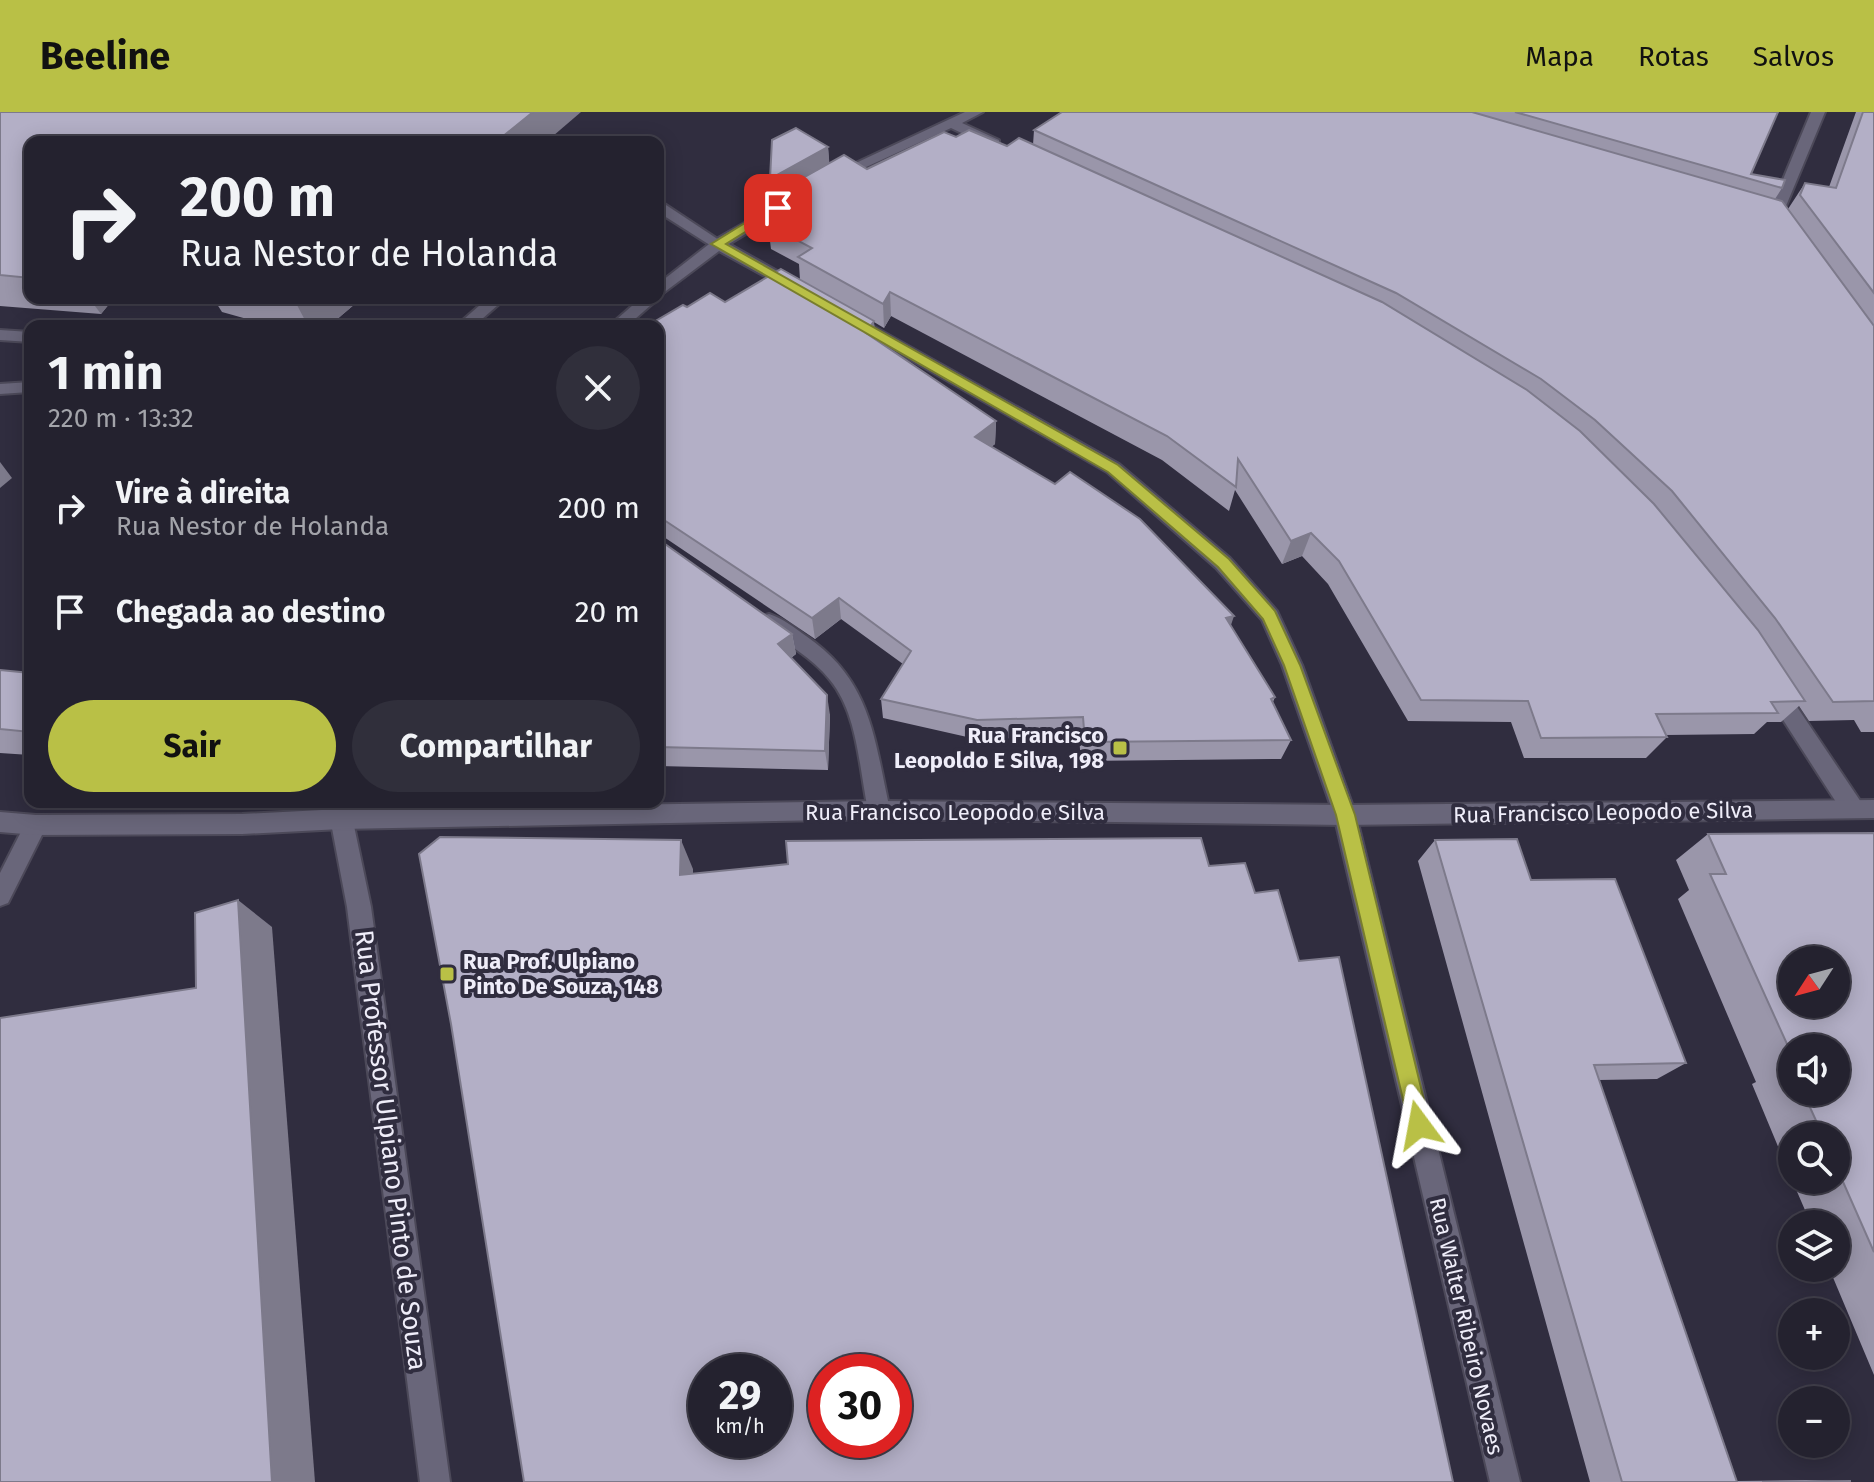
<!DOCTYPE html>
<html lang="pt">
<head>
<meta charset="utf-8">
<style>
	body { margin:0; font-family:"Fira Sans",sans-serif; background:#302f3b; color:#f1f3f6; height:100vh; display:flex; flex-direction:column; font-size:30px; white-space:nowrap }
	* { box-sizing:border-box; margin:0 }
	p { font-size:26px; color:#a3a4aa }
	.icon { flex:none; width:44px; height:44px; fill:none; stroke:currentColor; stroke-width:2; stroke-linecap:round; stroke-linejoin:round }
	.map { position:relative; flex:1; overflow:hidden }
	.details { position:absolute; left:24px; top:208px; width:640px; height:488px; display:flex; flex-direction:column; background:#24222f; border-radius:16px; box-shadow:0 4px 20px #0003,0 0 0 2px #413f4b }
	.details>* { flex:none }
	.banner { position:absolute; left:24px; top:24px; width:640px; height:168px; border-radius:16px; box-shadow:0 4px 20px #0003,0 0 0 2px #413f4b; background:#24222f; color:#f1f3f6; overflow:hidden }
	.needle { width:52px; rotate:234deg }
	.controls { position:absolute; left:1778px; top:834px; display:grid; gap:16px }
	.controls a { display:grid; place-items:center; width:72px; height:72px; border-radius:50%; background:#24222f; box-shadow:0 4px 20px #0003,0 0 0 2px #413f4b; font-size:40px }
	.speed { position:absolute; left:688px; top:1242px; display:flex; gap:16px; font-size:40px; font-weight:700; text-align:center }
	.speed>* { display:grid; place-content:center; width:104px; height:104px; border-radius:50%; background:#24222f; box-shadow:0 4px 20px #0003,0 0 0 2px #413f4b; line-height:1 }
	.speed small { font-size:20px; font-weight:400 }
	.speed .limit { border:12px solid #d22; background:#fff; color:#111 }
	.pin { position:absolute; display:grid; place-items:center; width:68px; height:68px; color:#fff; margin:-34px; border-radius:16px; box-shadow:0 4px 12px #0006 }
	.me { position:absolute; width:88px; margin:-44px; rotate:347deg; stroke-linejoin:round; filter:drop-shadow(0 0 6px #0008) }
	.turn { display:flex; align-items:center; gap:28px; height:168px; padding:0 24px; font-size:36px }
	.turn .icon { width:104px; height:104px; stroke-width:2.5 }
	.turn b { display:block; font-size:56px; line-height:68px }
	.round { display:grid; place-items:center; flex:none; width:84px; height:84px; border-radius:42px; background:#302f3b }
	.headline { display:flex; align-items:center; justify-content:space-between; height:136px; padding:0 24px }
	h1 { font-size:48px; font-weight:700; line-height:60px }
	.primary-button { display:flex; gap:16px; margin-top:auto; padding:16px 24px }
	.primary-button a { flex:1; height:92px; border-radius:48px; background:#b9c046; color:#111; font-size:32px; font-weight:700; line-height:92px; text-align:center }
	.primary-button a+a { background:#302f3b; color:#f1f3f6 }
	ul { padding:0; list-style:none }
	li { display:flex; align-items:center; gap:24px; height:104px; padding:0 24px }
	li div { flex:1 }
	li b { display:block; font-size:30px }
	li em { font-style:normal }
	header { display:flex; align-items:center; gap:48px; box-sizing:border-box; height:112px; padding:0 40px; background:#b9c046; color:#111 }
	header strong { font-size:38px }
	nav { display:flex; gap:44px; margin-inline-start:auto; font-size:28px }
	.map>svg:first-child { display:block }
	.lines { fill:none; stroke-linecap:round; stroke-linejoin:round }
	.service-casing { stroke:#4c4959; stroke-width:4 }
	.minor-casing { stroke:#4c4959; stroke-width:4 }
	.tertiary-casing { stroke:#4c4959; stroke-width:4 }
	.service { fill:#69667a; fill-rule:evenodd }
	.minor { fill:#69667a; fill-rule:evenodd }
	.tertiary { fill:#69667a; fill-rule:evenodd }
	.wall { fill:#9a96aa; fill-rule:evenodd }
	.shaded-wall { fill:#7d7a8b }
	.building { fill:#b3afc6; stroke:#7d7a8b; stroke-width:2; fill-rule:evenodd }
	.route { fill:#b9c046; stroke:#787d2e; stroke-width:2 }
	.poi-dot { fill:#b9c046; stroke:#302d3f; stroke-width:3 }
	.labels { text-anchor:middle; stroke-width:8; stroke-linejoin:round; paint-order:stroke }
	.poi-label { font-size:22px; font-weight:bold; fill:#efedf9; stroke:#302d3f; text-anchor:end }
	.street-label { font-size:22px; fill:#efedf9; stroke:#302d3f }
	.near-street-label { font-size:26px; fill:#efedf9; stroke:#302d3f }
</style>
</head>
<body>
<header>
<strong>Beeline</strong>
<nav><a>Mapa</a><a>Rotas</a><a>Salvos</a></nav>
</header>
<div class="map">
<svg width="1874" height="1370" viewBox="0 0 1874 1370">
	<rect width="100%" height="100%" fill="#302d3f"/>
	<g class="lines">
		<defs>
			<g id="service">
				<path d="M658,90L663,91L725,132L723,135H713L658,100Z"/>
				<path d="M488,186H506L474,214H456Z"/>
				<path d="M0,218L30,220V230L0,228Z"/>
				<path d="M30,270V280L0,282V272Z"/>
			</g>
			<g id="minor">
				<path d="M965,0H983L962,11L999,28V34H989L951,16L840,67L828,64Z"/>
				<path d="M795,82L800,83V89L729,132L802,173V179H792L719,139L658,185V172L713,129Z"/>
				<path d="M641,186H659L627,214H609Z"/>
				<path d="M851,202L1119,352L1230,446L1277,499L1302,553L1356,703L1520,1370H1490L1334,703L1282,553L1262,508L1216,456L1107,360L845,210V204Z"/>
				<path d="M769,502C782,506 795,516 806,524C872,569 874,627 890,698L887,705L879,707L871,705L868,698C859,656 858,602 830,568C812,545 785,531 762,514L759,509L762,504Z"/>
				<path d="M1774,569L1781,571L1861,690L1864,697L1861,704L1853,706L1845,704L1767,583L1764,577L1767,571Z"/>
				<path d="M327,690H349L371,795L450,1370H420L347,795Z"/>
				<path d="M36,703L44,706L47,713L8,791L0,794V761L28,706Z"/>
			</g>
			<g id="tertiary">
				<path d="M1811,0H1825L1781,106L1788,116L1781,120L1776,119L1767,106Z"/>
				<path d="M1874,688V706L1345,713L879,707L341,717L242,722L36,723L0,720V700L36,703L242,702L341,697L879,689L1345,693Z"/>
			</g>
		</defs>
		<use href="#service" class="service-casing"/>
		<use href="#minor" class="minor-casing"/>
		<use href="#tertiary" class="tertiary-casing"/>
		<use href="#service" class="service"/>
		<use href="#minor" class="minor"/>
		<use href="#tertiary" class="tertiary"/>
	</g>
	<g class="wall">
		<path d="M0,0L30,30V186H114L101,202L0,194Z"/>
		<path d="M1062,0H1778L1751,62L1782,76L1775,87L1788,97L1805,71L1829,75L1856,0H1874V620H1861L1854,608L1809,609L1799,594L1781,610H1767L1754,622L1666,623L1667,625L1646,646H1524L1511,610L1408,609L1328,472L1302,444L1282,452L1235,378L1229,399L1162,348L891,204L884,216L874,210L875,227L996,309L995,332L991,335L1231,514L1275,585L1273,590L1291,628L1281,647L1081,649L1079,625L976,627L883,606L881,587L903,552L841,507L815,527L658,421V214L687,195L725,190L800,168L799,152L771,137L768,113L772,83L770,67L828,35L829,51L867,57L956,25L1007,34L1033,33L1034,18Z"/>
		<path d="M213,186H362L329,214H272L222,200Z"/>
		<path d="M658,427L792,522L796,542L791,546L830,603L828,658L658,654Z"/>
		<path d="M0,558L30,561V643L0,641Z"/>
		<path d="M1874,721V1263L1829,1156H1836V1112H1811L1792,1068H1836V1024H1792V1068L1752,972L1756,970L1678,787L1689,778L1676,748L1708,722ZM1792,936L1836,980H1792Z"/>
		<path d="M1435,728L1531,768L1686,951L1657,967L1599,968L1737,1369L1806,1368L1850,1370H1590L1418,749Z"/>
	</g>
	<g class="shaded-wall">
		<path d="M533,0H581L546,30H496Z"/>
		<path d="M828,35L830,58L773,89L770,67Z"/>
		<path d="M890,180L891,204L884,216L883,192Z"/>
		<path d="M89,186H114L101,202Z"/>
		<path d="M306,186H362L329,214H308L297,193Z"/>
		<path d="M874,209L875,231L866,221Z"/>
		<path d="M996,309L995,332L974,347L975,325Z"/>
		<path d="M0,350L12,366L0,376Z"/>
		<path d="M1311,421L1302,444L1282,452L1291,429Z"/>
		<path d="M839,486L841,507L815,527L812,506Z"/>
		<path d="M1234,504L1227,525L1226,506Z"/>
		<path d="M792,522L796,542L782,552L778,532Z"/>
		<path d="M827,583L830,603L828,658L825,639Z"/>
		<path d="M681,728L693,757V790L680,763Z"/>
		<path d="M238,788L272,815L315,1370H272Z"/>
	</g>
	<g class="building">
		<path d="M0,0H533L496,30H30V166L0,163Z"/>
		<path d="M1062,0H1472L1782,89L1874,214V589L1833,590L1775,506L1672,379L1595,308L1541,267L1396,181L1034,18Z"/>
		<path d="M1515,0H1778L1751,62L1785,68L1782,76Z"/>
		<path d="M1863,0H1874V181L1800,83L1805,71L1836,76Z"/>
		<path d="M796,16L828,35L770,67L772,28Z"/>
		<path d="M969,18L1007,34L1019,26L1382,190L1527,278L1580,319L1654,392L1758,518L1805,589L1771,590L1778,601L1656,602L1667,625L1541,626L1528,589L1421,588L1339,449L1311,421L1291,429L1238,347L1236,375L1167,324L890,180L883,192L798,145L812,136L768,113L769,85L844,43L867,57L944,20L956,25Z"/>
		<path d="M781,157L874,209L866,221L996,309L975,325L1055,372L1070,360L1140,407L1234,504L1226,506L1275,585L1271,587L1291,628L1085,630L1083,605L977,608L881,587L911,539L839,486L812,506L658,404V214H647L683,193L687,195L710,181L725,190Z"/>
		<path d="M271,186H306L297,193Z"/>
		<path d="M658,427L792,522L778,532L827,583L825,639L658,635Z"/>
		<path d="M0,558L30,561V620L0,617Z"/>
		<path d="M1874,721V1140L1836,1054V1024H1823L1803,980H1836V936H1792V943L1710,762H1726L1708,722ZM1792,848H1836V892H1792Z"/>
		<path d="M440,725L681,728L680,763L788,752L786,729L1201,726L1209,754L1245,751L1255,781L1278,778L1299,849L1339,845L1453,1370H524L451,912L419,742ZM706,1260H774V1328H706ZM826,1260H894V1328H826Z"/>
		<path d="M1517,727L1531,768L1615,767L1686,951L1594,953L1737,1370H1622L1435,728Z"/>
		<path d="M238,788L272,1370H0V906L196,876L195,801Z"/>
		<path d="M1850,1369V1370H1762Z"/>
	</g>
	<path class="route" d="M774,93L784,96L726,132L1118,353L1229,447L1275,499L1300,553L1355,703L1430,1013L1427,1021L1419,1024L1412,1021L1409,1013L1336,703L1284,553L1263,507L1218,455L1108,360L711,132Z"/>
	<g class="poi-dot">
		<rect x="1112" y="628" width="16" height="16" rx="4"/>
		<rect x="439" y="854" width="16" height="16" rx="4"/>
	</g>
	<g class="labels">
		<g class="poi-label">
			<text x="1104" y="631">Rua Francisco<tspan x="1104" dy="25">Leopoldo E Silva, 198</tspan></text>
			<text x="463" y="857" text-anchor="start">Rua Prof. Ulpiano<tspan x="463" dy="25">Pinto De Souza, 148</tspan></text>
		</g>
		<g class="street-label">
			<text x="955" y="708">Rua Francisco Leopodo e Silva</text>
			<text transform="translate(1603 700) rotate(-1)" y="8">Rua Francisco Leopodo e Silva</text>
			<text transform="translate(1467 1214) rotate(77)" y="8">Rua Walter Ribeiro Novaes</text>
		</g>
		<g class="near-street-label">
			<text transform="translate(391 1038) rotate(83)" y="9">Rua Professor Ulpiano Pinto de Souza</text>
		</g>
	</g>
</svg>
<div class="controls">
<a><svg class="needle" viewBox="-14 -14 28 28"><path d="M0-13l5 13h-10z" fill="#e53935"/><path d="M0 13l5-13h-10z" fill="#a3a4aa"/></svg></a>
<a><svg class="icon" aria-label="sound" viewBox="0 0 24 24"><path d="M4 9h4l5-4v14l-5-4H4zM17 9q2 3 0 6"/></svg></a>
<a><svg class="icon" aria-label="search" viewBox="0 0 24 24"><circle cx="10" cy="10" r="6"/><path d="M15 15l6 6"/></svg></a>
<a><svg class="icon" aria-label="layers" viewBox="0 0 24 24"><path d="M12 4l9 5-9 5-9-5zM3 14l9 5 9-5"/></svg></a>
<a>+</a>
<a>−</a>
</div>
<div class="speed"><div>29<small>km/h</small></div><div class="limit">30</div></div>
<div class="pin" style="left:778px;top:96px;background:#d93025"><svg class="icon" aria-label="arrive" viewBox="0 0 24 24"><path d="M6 21V4h12l-3 4 3 4H6"/></svg></div>
<svg class="me" style="left:1419px;top:1013px" viewBox="-20 -20 40 40"><path d="M0-17L14 15 0 8-14 15z" fill="#b9c046" stroke="#fff" stroke-width="4"/></svg>
<div class="banner">
<div class="turn"><svg class="icon" aria-label="right" viewBox="0 0 24 24"><path d="M7 20v-9h11M14 6l5 5-5 5"/></svg><div><b>200 m</b>Rua Nestor de Holanda</div></div>
</div>
<section class="details">
<div class="headline"><div><h1>1 min</h1><p>220 m · 13:32</p></div><a class="round"><svg class="icon" aria-label="close" viewBox="0 0 24 24"><path d="M6 6l12 12M18 6L6 18"/></svg></a></div>
<ul>
<li><svg class="icon" aria-label="right" viewBox="0 0 24 24"><path d="M7 20v-9h11M14 6l5 5-5 5"/></svg><div><b>Vire à direita</b><p>Rua Nestor de Holanda</p></div><em>200 m</em></li>
<li><svg class="icon" aria-label="arrive" viewBox="0 0 24 24"><path d="M6 21V4h12l-3 4 3 4H6"/></svg><div><b>Chegada ao destino</b></div><em>20 m</em></li>
</ul>
<div class="primary-button"><a>Sair</a><a>Compartilhar</a></div>
</section>
</div>
</body>
</html>
